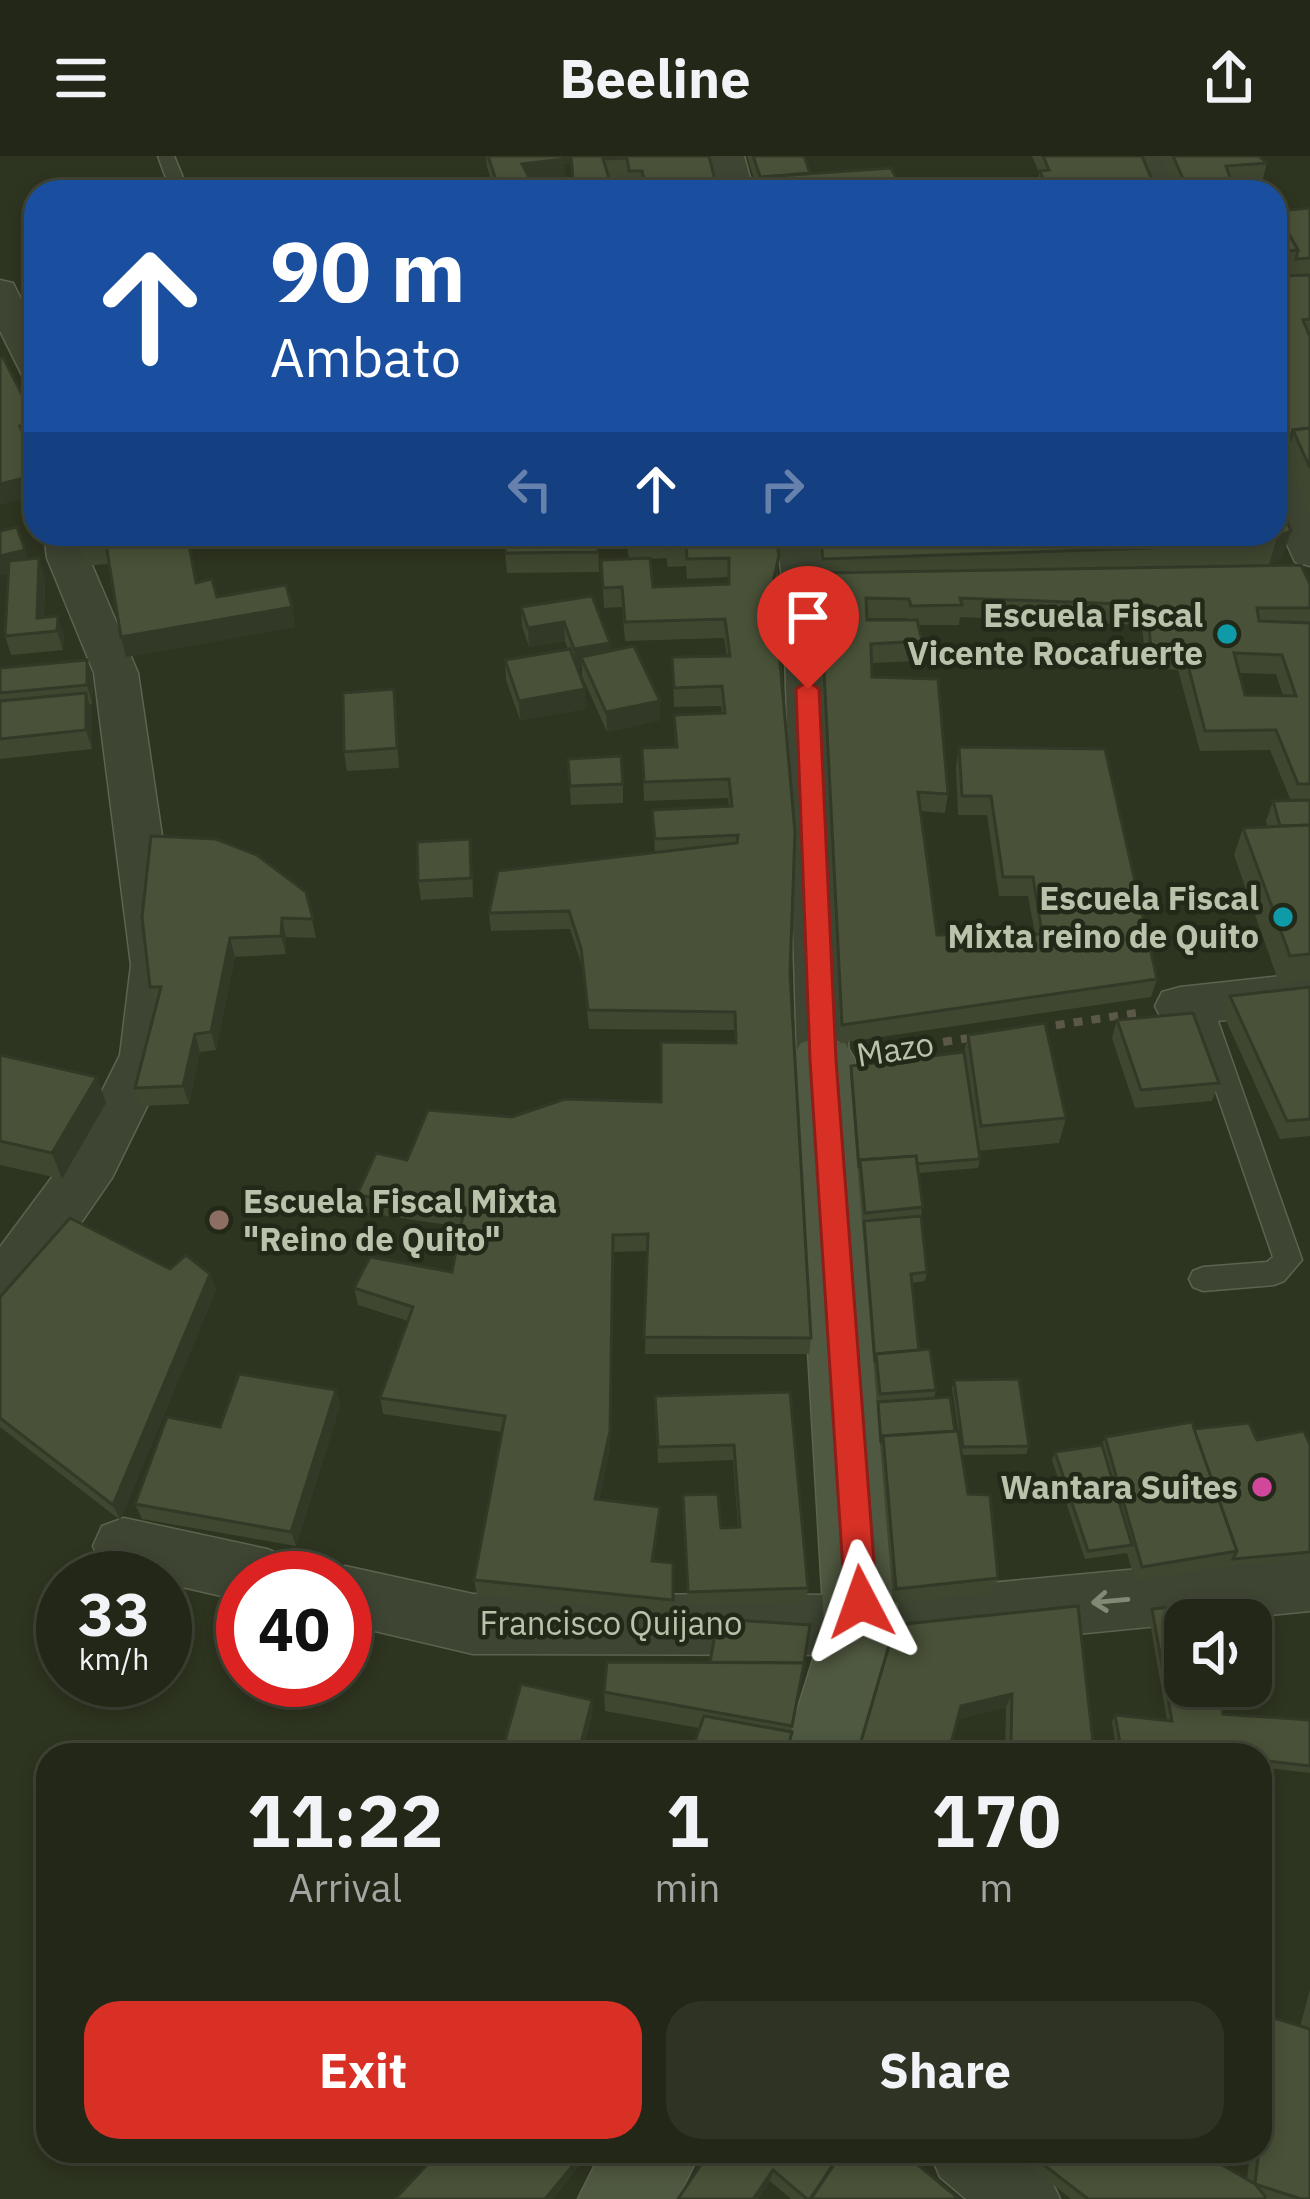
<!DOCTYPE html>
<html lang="en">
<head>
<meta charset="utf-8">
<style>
	body { margin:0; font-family:"IBM Plex Sans",sans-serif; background:#2e3324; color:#f1f3f6; height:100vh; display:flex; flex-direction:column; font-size:45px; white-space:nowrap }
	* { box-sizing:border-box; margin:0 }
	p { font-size:39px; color:#a2a5a1 }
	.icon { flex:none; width:66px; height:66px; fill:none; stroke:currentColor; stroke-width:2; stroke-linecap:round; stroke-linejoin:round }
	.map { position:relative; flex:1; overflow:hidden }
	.details { position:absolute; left:36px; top:1587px; width:1236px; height:420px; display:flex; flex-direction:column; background:#222717; border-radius:36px; box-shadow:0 6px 18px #0003,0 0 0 3px #3f4436 }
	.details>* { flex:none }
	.hud { position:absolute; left:24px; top:24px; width:1263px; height:366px; border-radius:36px; box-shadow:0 6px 18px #0003,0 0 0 3px #3f4436; background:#1a4fa0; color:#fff; overflow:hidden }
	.tools { position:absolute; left:1164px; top:1443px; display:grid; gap:24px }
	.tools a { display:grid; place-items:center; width:108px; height:108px; border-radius:24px; background:#222717; box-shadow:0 6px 18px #0003,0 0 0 3px #3f4436; font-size:60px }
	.speed { position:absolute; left:36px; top:1395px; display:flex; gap:24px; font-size:60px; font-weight:700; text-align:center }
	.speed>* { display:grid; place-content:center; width:156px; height:156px; border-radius:50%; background:#222717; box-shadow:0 6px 18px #0003,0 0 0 3px #3f4436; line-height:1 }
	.speed small { font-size:30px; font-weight:400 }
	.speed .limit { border:18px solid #d22; background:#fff; color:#111 }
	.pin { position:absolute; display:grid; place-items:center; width:102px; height:102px; color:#fff; margin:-123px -51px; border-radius:50% 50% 50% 0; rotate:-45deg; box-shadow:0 0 12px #0007 }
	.pin .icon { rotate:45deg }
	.me { position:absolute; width:132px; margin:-66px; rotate:356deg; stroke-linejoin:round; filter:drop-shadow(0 0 9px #0008) }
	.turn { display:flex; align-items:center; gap:42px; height:252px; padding:0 48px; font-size:54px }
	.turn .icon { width:156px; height:156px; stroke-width:2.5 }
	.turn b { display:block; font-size:84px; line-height:102px }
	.lanes { display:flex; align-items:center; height:114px; padding:0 48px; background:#0003; justify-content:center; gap:60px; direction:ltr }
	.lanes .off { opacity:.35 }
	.eta { display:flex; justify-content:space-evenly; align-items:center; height:204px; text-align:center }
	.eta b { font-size:72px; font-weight:700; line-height:84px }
	.button { display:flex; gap:24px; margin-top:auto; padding:24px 48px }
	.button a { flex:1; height:138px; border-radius:36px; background:#d93025; color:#fff; font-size:48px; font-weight:700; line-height:138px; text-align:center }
	.button a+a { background:#2e3324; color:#f1f3f6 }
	header { display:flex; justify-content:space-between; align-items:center; height:156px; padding:0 48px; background:#222717; font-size:54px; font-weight:700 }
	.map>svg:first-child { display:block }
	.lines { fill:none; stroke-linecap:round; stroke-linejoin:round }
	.lane-casing { stroke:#5c634f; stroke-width:3 }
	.street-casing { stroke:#5c634f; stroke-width:3 }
	.secondary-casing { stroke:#5c634f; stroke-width:3 }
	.path { stroke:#5b5847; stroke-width:8; stroke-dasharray:9 9; stroke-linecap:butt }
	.lane { fill:#3e4532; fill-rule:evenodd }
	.street { fill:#3e4532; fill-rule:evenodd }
	.secondary { fill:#4f5840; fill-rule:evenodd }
	.wall { fill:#3f4730; fill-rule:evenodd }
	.shaded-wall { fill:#333927 }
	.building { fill:#495238; stroke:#333927; stroke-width:3; fill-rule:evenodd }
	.oneway { stroke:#828a75 }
	.route { fill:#d93025; stroke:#8d1f18; stroke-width:3 }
	.culture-dot { fill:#0f9aa8; stroke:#232918; stroke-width:4.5 }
	.education-dot { fill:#8d6e63; stroke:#232918; stroke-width:4.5 }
	.hotel-dot { fill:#d1479c; stroke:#232918; stroke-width:4.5 }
	.labels { text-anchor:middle; stroke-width:9; stroke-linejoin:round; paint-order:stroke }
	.poi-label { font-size:33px; font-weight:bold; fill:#bac2ab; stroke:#232918; text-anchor:end }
	.street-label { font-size:33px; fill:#bac2ab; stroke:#232918 }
</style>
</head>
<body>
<header><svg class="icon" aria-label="menu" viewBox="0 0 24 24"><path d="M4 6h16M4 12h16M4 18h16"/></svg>Beeline<svg class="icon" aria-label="share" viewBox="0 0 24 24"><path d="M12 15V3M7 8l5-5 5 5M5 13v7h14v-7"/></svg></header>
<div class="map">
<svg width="1310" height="2043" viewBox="0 0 1310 2043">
	<rect width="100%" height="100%" fill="#2d341f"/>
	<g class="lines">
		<defs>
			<g id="lane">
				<path d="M158,0H174L189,36H171Z"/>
				<path d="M1199,838L1212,848L1302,1104L1284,1125L1274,1129L1203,1135L1193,1131L1189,1123L1193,1115L1203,1111L1267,1106L1273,1101L1186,848Z"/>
			</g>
			<g id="street">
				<path d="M710,0H744L754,36H720Z"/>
				<path d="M1129,0H1163L1178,36H1144Z"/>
				<path d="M0,124L13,127L36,173V224L23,221L0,175Z"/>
				<path d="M1275,300L1289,304L1310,348V410L1295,406L1275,362Z"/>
				<path d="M44,378H86L89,402L138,517L181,809L172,899L112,1022L45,1119L20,1143L0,1150V1091L73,993L120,899L131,809L94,517L47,402Z"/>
				<path d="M776,378H818L825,429L849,904L841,918L823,924L805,918L797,904L783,429Z"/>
				<path d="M1310,817V855L1180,869L1162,864L1155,850L1162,836L1180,831Z"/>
				<path d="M124,1362L267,1393L289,1402L298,1422H243V1445L165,1427V1422H141L102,1410L93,1390L102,1370Z"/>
				<path d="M1310,1397V1455L862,1499L473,1498L345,1468V1422H321L345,1410L473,1438L862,1439Z"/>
				<path d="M929,1995C989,1995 1033,1979 1060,2043H966L940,2021Z"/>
			</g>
			<g id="secondary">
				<path d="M823,880L845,887L855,904L900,1469L863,1599H783L824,1469L791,904L801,887Z"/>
				<path d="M602,1995H701L677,2043H578Z"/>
			</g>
		</defs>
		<use href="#lane" class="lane-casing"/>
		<use href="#street" class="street-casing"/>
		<use href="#secondary" class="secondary-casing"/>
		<g class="path">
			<path d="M1038,872L1136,857"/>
			<path d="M872,897L975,881"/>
		</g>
		<use href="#lane" class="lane"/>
		<use href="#street" class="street"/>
		<use href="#secondary" class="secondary"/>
	</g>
	<g class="wall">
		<path d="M486,0H709L718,36L629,34L627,21L609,22L573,34L571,6L564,8L565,22L531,26L537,36H495L487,11Z"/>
		<path d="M747,0H804L810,17L904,36H758Z"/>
		<path d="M1032,0H1142L1157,36H1038L1039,17Z"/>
		<path d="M1161,0H1259L1267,7L1262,26L1229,28L1230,36H1176Z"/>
		<path d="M1310,52V360L1275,277V55Z"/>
		<path d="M1275,337L1282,403L1269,409L1169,411L1310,428V824L1279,827L1234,699L1243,672L1268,671L1266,665L1273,645H1291L1270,594L1200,595L1178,514L1146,512L1142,469L960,461L959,469H918L922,485L919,505L872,507V521L948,638L945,657L921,655L937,779L1035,778L1028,740H999L987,659H958L956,611L959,591L1157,823L1151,841L840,887L817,436L819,417H821L816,378H1275ZM867,462H907V464H867ZM1239,517L1276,518L1283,540L1245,539Z"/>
		<path d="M140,378V384L217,441L292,451L295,471L126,501L109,408L84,410L79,391Z"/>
		<path d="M598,378L599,416L507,417L505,397Z"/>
		<path d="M625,378H775L778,419L774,436L790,818L811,1182L809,1198H645L647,1095L614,1096L610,1291L599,1344L660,1351L654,1405L673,1407V1459L477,1439L474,1424L502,1276L383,1258L380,1242L408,1165L358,1149L354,1132L452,1116L461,1071L361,1056L357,1039L407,1004L512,961L661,946L735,887L734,874L589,873L582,810L570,773L491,775L489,757L655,697L652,654L729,650L728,642L644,645L642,592L675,591L674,559L722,558L721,550L674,551L672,501L727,500L724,482L625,485L622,451L604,452L601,404L629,403ZM666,402L668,411L686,410L687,423L728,421V428L653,431L650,403Z"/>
		<path d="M28,403L45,422L44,461L64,479L63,494L11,499L5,480Z"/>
		<path d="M592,440L610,495L660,545V564L607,576L582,520V511L577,512L586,553L520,564L506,524L505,504L568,493L565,485L529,491L522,470L521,451Z"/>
		<path d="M87,504L93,524L92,548L90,549L92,556V593L0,603V512Z"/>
		<path d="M396,552L399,612L347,615L344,596Z"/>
		<path d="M568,603L623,628V647L571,649Z"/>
		<path d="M472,702L473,741L421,744L418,725Z"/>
		<path d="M306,736L316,782L286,781V798L235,801L216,894L200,896L189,948L141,950L135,932L155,850L150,831Z"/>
		<path d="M1310,831V980L1280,983L1223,858L1230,840Z"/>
		<path d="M1117,864L1219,927L1212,945L1135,952L1112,882Z"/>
		<path d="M968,879L1066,962L1059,987L978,995L980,1003L978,1012L918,1017L927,1116L925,1125L912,1127L919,1194L936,1234L934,1242L955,1275H958L952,1232L954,1224L1029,1290L1026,1298L962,1299L968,1338L998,1422L993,1437L893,1447L850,919L851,910L964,896Z"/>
		<path d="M0,899L106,947L62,1023L0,1009Z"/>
		<path d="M210,1118L216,1134L120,1364L0,1271V1141Z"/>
		<path d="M336,1234L340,1250L296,1390L142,1363L135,1348L220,1271Z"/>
		<path d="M790,1236L808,1432L806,1446L688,1450L683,1339L721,1372L738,1371L733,1304L658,1307L655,1240Z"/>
		<path d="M1194,1273L1257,1284L1310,1289V1403L1229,1410L1135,1425L1127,1397L1085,1403L1052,1304L1055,1296L1102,1289L1105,1281Z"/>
		<path d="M1152,1453L1223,1558L1310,1564V1617L1260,1611V1599H1117L1112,1566L1115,1559L1167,1564L1149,1461Z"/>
		<path d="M895,1469L1093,1587L1088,1599H857ZM1006,1551L1005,1595L950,1591L958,1563Z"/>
		<path d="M801,1526L787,1599L699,1572L605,1555L604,1536Z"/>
		<path d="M1310,1834V2043H1071L1010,1995H1198L1247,2023L1250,1995H1260V1910L1264,1871L1274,1862L1300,1870Z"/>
		<path d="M710,1995L959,2043H791L770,2025L758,2043H678Z"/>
	</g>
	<g class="shaded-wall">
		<path d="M559,0H571V6L564,8L565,22L523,27L522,8Z"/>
		<path d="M36,266V287L26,290L20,270Z"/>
		<path d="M36,319V340L0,349V328Z"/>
		<path d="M1291,375L1282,403L1269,409L1277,381Z"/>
		<path d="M25,394L31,413L0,420V400Z"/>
		<path d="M39,402L45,422L43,476L37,462Z"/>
		<path d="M292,451L295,471L126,501L121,481Z"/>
		<path d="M58,460L64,479L63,494L57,475Z"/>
		<path d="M564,466L565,485L529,491L528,472Z"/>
		<path d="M610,487V506L581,501L582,511L575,512L574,493Z"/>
		<path d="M87,504L93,524L92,548L87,529Z"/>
		<path d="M394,533L396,552L399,612L397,592Z"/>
		<path d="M585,533L586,553L520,564L519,545Z"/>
		<path d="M86,537L92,556V593L86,574Z"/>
		<path d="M660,545V564L607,576L606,556Z"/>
		<path d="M282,762L286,781V798L281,780Z"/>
		<path d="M230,782L235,801L216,894L211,876Z"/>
		<path d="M195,878L200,896L189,948L183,930Z"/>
		<path d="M97,921L106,947L62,1023L52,997Z"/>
		<path d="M614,1096L610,1291L596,1358L595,1343Z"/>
		<path d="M210,1118L216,1134L120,1364L113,1349Z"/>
		<path d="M336,1234L340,1250L296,1390L291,1376Z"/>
		<path d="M660,1351L659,1366L652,1420V1405Z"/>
		<path d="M1012,1538L1006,1551L957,1563L961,1550Z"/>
		<path d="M592,1544L593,1557L582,1599H578Z"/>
		<path d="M585,1995H592L553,2043H545Z"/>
		<path d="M773,2014L770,2025L758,2043H753Z"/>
	</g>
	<g class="building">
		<path d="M488,0H562L564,3L522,8L537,36H500Z"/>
		<path d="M571,0H709L718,36H631L647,35L642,15H629L627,2L603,3L612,31L619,30L622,36H555L574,34Z"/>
		<path d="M753,0H804L810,17L763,21V29Z"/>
		<path d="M1043,0H1142L1157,36H1048L1040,15L1049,14Z"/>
		<path d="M1173,0H1259L1267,7L1226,10L1230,22L1184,25Z"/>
		<path d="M891,12L904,36H767L763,21Z"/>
		<path d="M1228,31L1230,36H1183L1182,34Z"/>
		<path d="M1310,52V102L1296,103L1298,94L1275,55Z"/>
		<path d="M1275,55L1298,94L1275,96Z"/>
		<path d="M1310,119V163L1303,164L1310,181V272L1293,274L1291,282L1275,245V120Z"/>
		<path d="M3,201L36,266L20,270L36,305V319L0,328V202Z"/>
		<path d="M1310,272V312L1293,274Z"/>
		<path d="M1275,337L1291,375L1277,381L1153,384L1152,378H1275Z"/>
		<path d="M17,371L25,394L0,400V375Z"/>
		<path d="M79,378H136V385L187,378L196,427L212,423L217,441L286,429L292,451L121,481L106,388L79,391Z"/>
		<path d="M506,378H598V396L505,397Z"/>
		<path d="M628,378H775L779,399L773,427L795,676L790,818L811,1182L644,1181L648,1078L613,1079L610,1275L595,1343L660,1351L652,1405L673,1407V1444L474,1424L505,1260L380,1242L413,1151L354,1132L370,1101L452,1116L464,1054L357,1039L376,997L407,1004L428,954L512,961L565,943L661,946V886L736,887L735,856L588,854L581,792L569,755L489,757L498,715L737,687L738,679L655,683L652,654L732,650L729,623L644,626L642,592L677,591L674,559L725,557L722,530L674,532L672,501L730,500L725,463L625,466L622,431L603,432L601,404L650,402L653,431L729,428V402L687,403L686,390L668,392L666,383L629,385Z"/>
		<path d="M820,378H1147L1151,392L823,403Z"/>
		<path d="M39,402L37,462L58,460L57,475L5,480L9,405Z"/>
		<path d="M1301,409L1310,428V452H1257L1259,465L1310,467V628H1298L1276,574L1205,575L1184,494L1151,493L1147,449L960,442L962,449L911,450L909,443L866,442L867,464H917L922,485L871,488L872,521L938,523L948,638L918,636L937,779L1042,778L1033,721H1003L991,640H962L959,591L1105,593L1157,823L842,869L819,417ZM1234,497L1282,499L1296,540L1245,539Z"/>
		<path d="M592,440L610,487L574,493L564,466L528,472L521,451Z"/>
		<path d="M634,490L660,545L606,556L581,501Z"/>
		<path d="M570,493L585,533L519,545L505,504Z"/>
		<path d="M87,504V529L0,537V512Z"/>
		<path d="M394,533L397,592L344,596L343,537Z"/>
		<path d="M86,537V574L0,583V545Z"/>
		<path d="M621,600L623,628L570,630L568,603Z"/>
		<path d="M1310,644V669L1280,670L1273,645Z"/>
		<path d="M1310,669V798L1290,800L1243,672Z"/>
		<path d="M151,680L216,683L257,699L306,736L313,763L282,762L281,780L230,782L211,876L195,878L183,930L135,932L161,831H150L142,761Z"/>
		<path d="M470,683L471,722L418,725L417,686Z"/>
		<path d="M1310,831V963L1287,965L1230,840Z"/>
		<path d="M1193,857L1219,927L1141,934L1117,864Z"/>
		<path d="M1045,867L1066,962L981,970L968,879Z"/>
		<path d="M964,896L980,1003L917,1008L916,1000L860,1004L859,1012L851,910Z"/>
		<path d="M0,899L97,921L52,997L0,985Z"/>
		<path d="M916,1000L923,1051L865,1057L860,1004Z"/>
		<path d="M921,1060L927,1116L911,1118L919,1194L876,1198L875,1206L864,1065Z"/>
		<path d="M70,1062L170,1113L186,1099L210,1118L113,1349L0,1262V1141Z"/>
		<path d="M930,1193L936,1234L880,1238L876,1198Z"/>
		<path d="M239,1218L336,1234L291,1376L135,1348L167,1261L220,1271Z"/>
		<path d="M1019,1223L1029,1290L963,1291L954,1224Z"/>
		<path d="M790,1236L808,1432L688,1436L683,1339L718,1338L721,1372L740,1371L734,1289L658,1291L655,1240Z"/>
		<path d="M950,1241L955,1275L883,1280L881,1287L878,1246Z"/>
		<path d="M1192,1266L1237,1395L1142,1411L1105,1281Z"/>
		<path d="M1249,1267L1257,1284L1304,1275L1310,1289V1396L1233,1403L1237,1395L1194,1273Z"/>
		<path d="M958,1275L968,1338L990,1339L998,1422L896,1433L883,1280Z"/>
		<path d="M1102,1289L1132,1389L1088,1395L1055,1296Z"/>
		<path d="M1203,1448L1206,1464H1185V1530H1218L1223,1558L1310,1564V1610L1260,1604V1599L1122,1598L1115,1559L1172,1565L1152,1453Z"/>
		<path d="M1078,1450L1093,1587L1011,1586L1012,1538L961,1550L950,1591L1068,1599H857L895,1469Z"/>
		<path d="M718,1463L810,1469L804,1507L710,1506Z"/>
		<path d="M607,1506L804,1507L792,1570L604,1536Z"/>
		<path d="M521,1528L592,1544L578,1599H501Z"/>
		<path d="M704,1560L792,1576L786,1599H690Z"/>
		<path d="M1274,1862L1310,1873V2043H1301L1255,2028Z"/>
		<path d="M440,1995H585L545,2043H395Z"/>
		<path d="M710,1995H842L810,2043H807L773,2014L753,2043H678Z"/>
		<path d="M843,1995H901L959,2043H811Z"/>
		<path d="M1026,1995H1198L1255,2028L1265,2040V2043H1088Z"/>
	</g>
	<defs><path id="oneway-shaft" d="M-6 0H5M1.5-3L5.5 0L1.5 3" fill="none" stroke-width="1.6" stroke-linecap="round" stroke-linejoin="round" transform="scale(3)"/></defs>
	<use class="oneway" href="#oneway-shaft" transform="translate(1110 1445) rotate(175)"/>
	<path class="route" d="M808,525L819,533L836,904L877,1446L872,1457L861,1461L850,1457L845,1446L810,904L796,533Z"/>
	<g class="culture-dot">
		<circle cx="1227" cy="478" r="12"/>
		<circle cx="1283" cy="761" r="12"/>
	</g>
	<circle class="education-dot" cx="219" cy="1064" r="12"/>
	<circle class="hotel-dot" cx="1262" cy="1331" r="12"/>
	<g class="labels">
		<g class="poi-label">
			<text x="1203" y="471">Escuela Fiscal<tspan x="1203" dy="38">Vicente Rocafuerte</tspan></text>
			<text x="1259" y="754">Escuela Fiscal<tspan x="1259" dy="38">Mixta reino de Quito</tspan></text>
			<text x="243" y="1057" text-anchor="start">Escuela Fiscal Mixta<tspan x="243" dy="38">"Reino de Quito"</tspan></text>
			<text x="1238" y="1343">Wantara Suites</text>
		</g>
		<g class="street-label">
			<text transform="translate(895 893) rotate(-9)" y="12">Mazo</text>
			<text x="611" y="1479">Francisco Quijano</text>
		</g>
	</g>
</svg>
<div class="tools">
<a><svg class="icon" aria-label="sound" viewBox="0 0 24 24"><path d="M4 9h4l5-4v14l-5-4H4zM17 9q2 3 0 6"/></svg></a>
</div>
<div class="speed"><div>33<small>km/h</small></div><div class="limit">40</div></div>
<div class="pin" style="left:808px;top:533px;background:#d93025"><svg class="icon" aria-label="arrive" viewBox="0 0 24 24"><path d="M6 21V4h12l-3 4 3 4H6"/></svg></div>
<svg class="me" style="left:861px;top:1446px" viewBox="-20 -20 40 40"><path d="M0-17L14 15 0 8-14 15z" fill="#d93025" stroke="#fff" stroke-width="4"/></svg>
<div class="hud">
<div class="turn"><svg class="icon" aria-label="ahead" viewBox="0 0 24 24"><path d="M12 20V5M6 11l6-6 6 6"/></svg><div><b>90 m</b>Ambato</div></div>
<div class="lanes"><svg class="icon off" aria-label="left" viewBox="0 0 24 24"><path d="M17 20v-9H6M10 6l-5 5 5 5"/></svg><svg class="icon" aria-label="ahead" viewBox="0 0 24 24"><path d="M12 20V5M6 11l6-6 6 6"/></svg><svg class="icon off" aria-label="right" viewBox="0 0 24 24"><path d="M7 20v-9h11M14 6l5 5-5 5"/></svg></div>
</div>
<section class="details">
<div class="eta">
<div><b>11:22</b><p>Arrival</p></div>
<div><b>1</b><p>min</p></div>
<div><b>170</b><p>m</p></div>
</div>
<div class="button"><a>Exit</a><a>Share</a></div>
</section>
</div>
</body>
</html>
